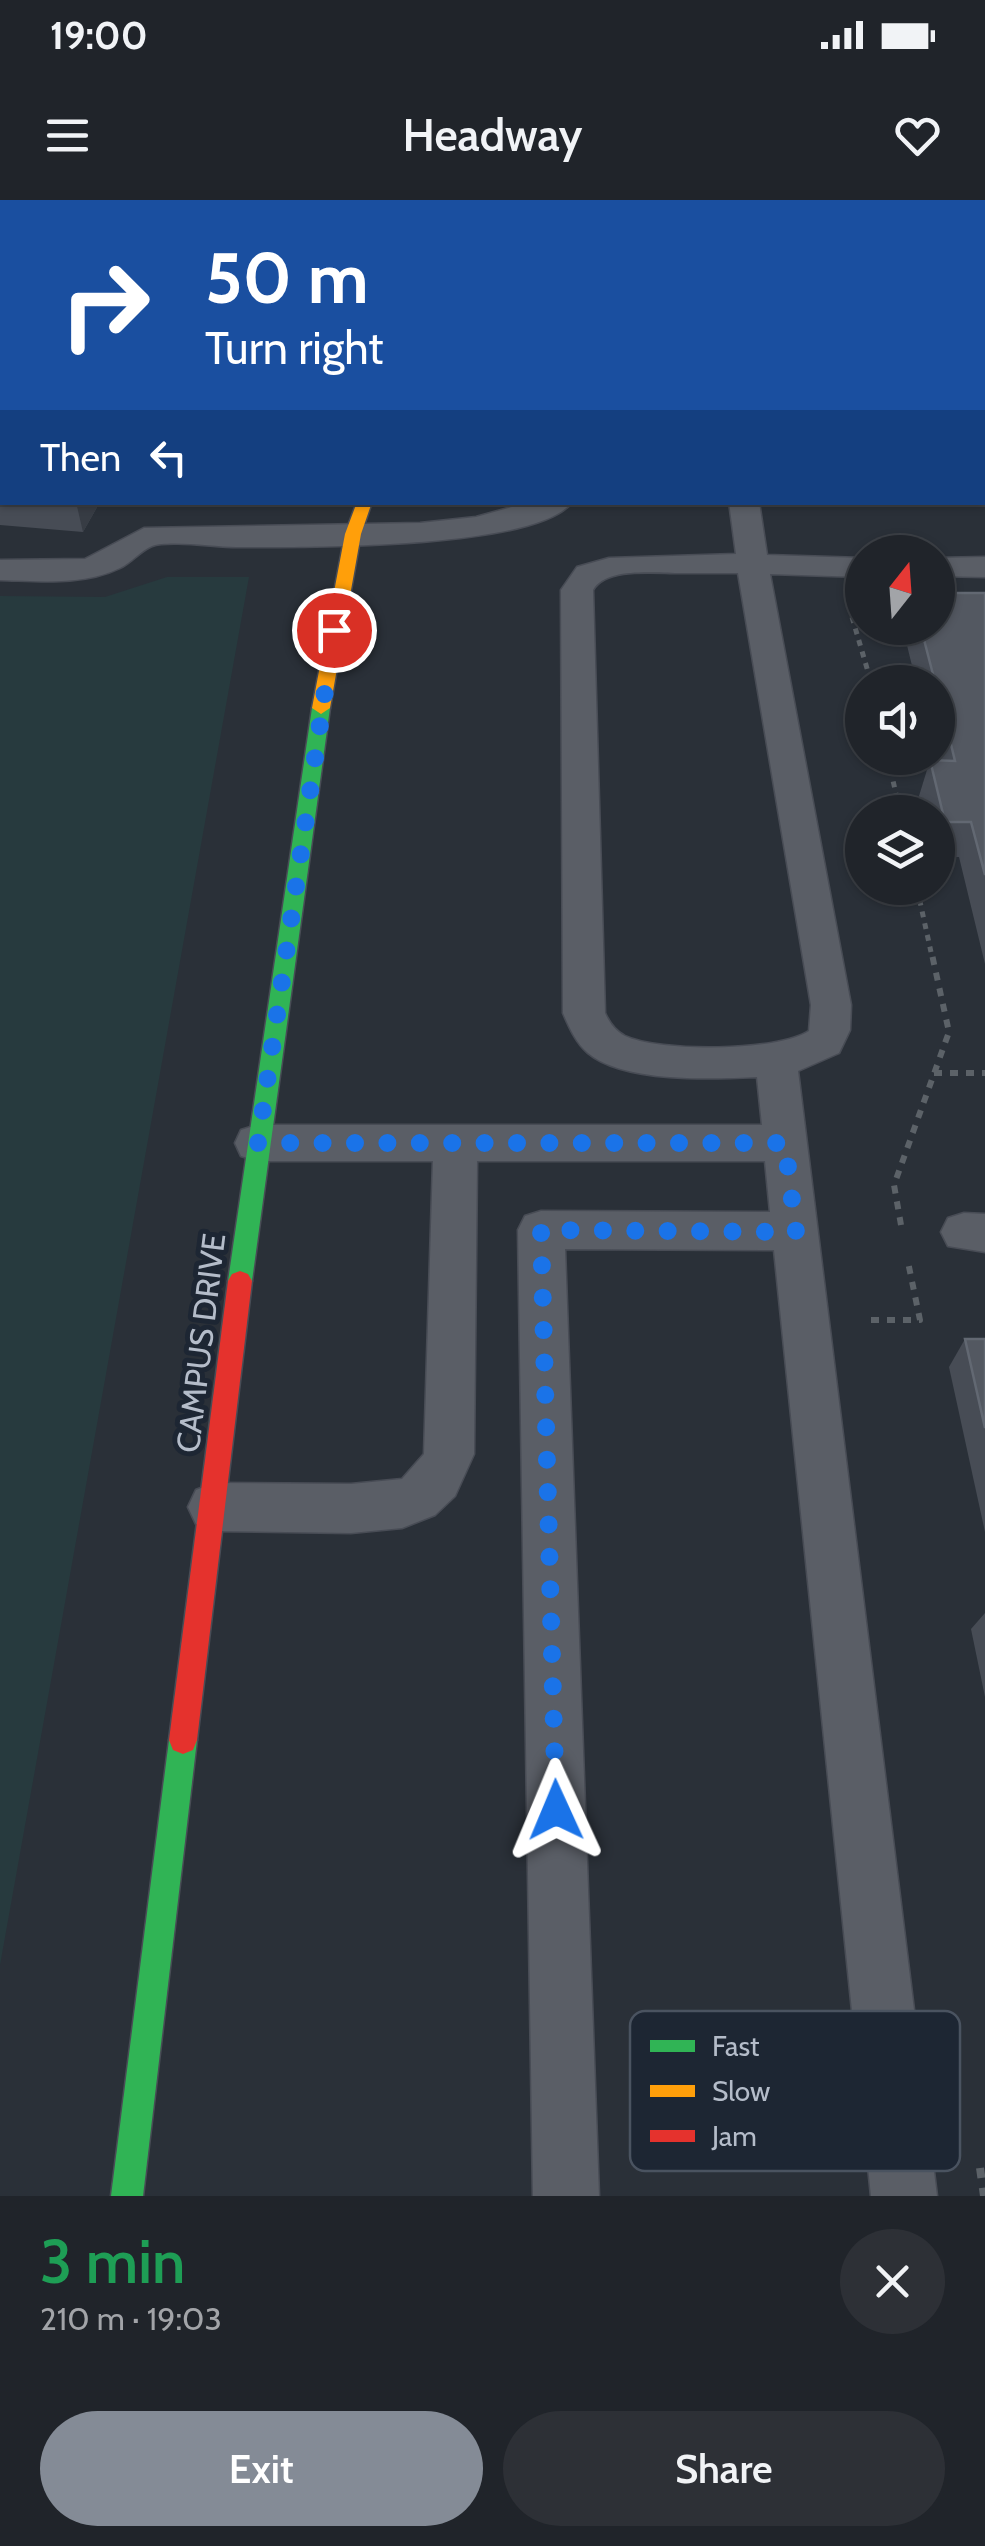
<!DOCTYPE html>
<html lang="en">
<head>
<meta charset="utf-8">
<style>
	body { margin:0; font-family:Cabin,sans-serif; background:#2d3036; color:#f1f3f6; height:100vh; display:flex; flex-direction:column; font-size:38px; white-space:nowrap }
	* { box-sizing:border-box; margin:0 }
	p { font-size:32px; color:#a2a4a8 }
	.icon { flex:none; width:55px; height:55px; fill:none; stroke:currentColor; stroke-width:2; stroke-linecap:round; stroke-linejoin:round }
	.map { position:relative; height:1996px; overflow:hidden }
	.side { display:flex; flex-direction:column; background:#20242a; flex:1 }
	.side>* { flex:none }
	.banner { position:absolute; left:0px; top:0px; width:985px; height:305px; box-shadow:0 2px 8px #0004,0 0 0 2px #3d4147; background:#1a4fa0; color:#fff; overflow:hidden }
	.needle { width:65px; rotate:17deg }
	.fabs { position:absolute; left:845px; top:335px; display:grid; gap:20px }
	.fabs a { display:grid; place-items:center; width:110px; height:110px; border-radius:50%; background:#20242a; box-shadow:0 2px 8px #0004,0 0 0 2px #3d4147; font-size:50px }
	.pin { position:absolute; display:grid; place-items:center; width:85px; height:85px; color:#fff; margin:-42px; border:5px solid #fff; border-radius:50%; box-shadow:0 2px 10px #0007 }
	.me { position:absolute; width:110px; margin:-55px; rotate:359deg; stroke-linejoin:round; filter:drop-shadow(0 0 8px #0008) }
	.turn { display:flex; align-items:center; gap:35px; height:210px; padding:0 40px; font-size:45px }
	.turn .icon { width:130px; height:130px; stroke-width:2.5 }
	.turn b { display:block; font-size:70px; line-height:85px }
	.then { display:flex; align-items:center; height:95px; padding:0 40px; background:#0003; gap:20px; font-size:38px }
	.round { display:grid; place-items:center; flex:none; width:105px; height:105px; border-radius:52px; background:#2d3036 }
	.overview { display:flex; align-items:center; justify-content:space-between; height:170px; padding:0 40px }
	h1 { font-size:60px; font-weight:600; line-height:75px; color:#1e9e55 }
	.primary-button { display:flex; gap:20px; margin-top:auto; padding:20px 40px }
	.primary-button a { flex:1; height:115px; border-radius:60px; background:#848b96; color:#fff; font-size:40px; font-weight:600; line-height:115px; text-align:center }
	.primary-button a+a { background:#2d3036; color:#f1f3f6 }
	.status { display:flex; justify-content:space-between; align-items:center; height:70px; padding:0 50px; background:#20242a; direction:ltr }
	.status svg { height:28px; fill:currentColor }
	header { display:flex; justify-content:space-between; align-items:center; height:130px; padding:0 40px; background:#20242a; font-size:45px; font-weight:600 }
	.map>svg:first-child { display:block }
	.green { fill:#273a3e }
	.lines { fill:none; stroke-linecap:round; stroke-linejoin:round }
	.lane-casing { stroke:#484c55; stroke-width:3 }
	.fast-casing { stroke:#484c55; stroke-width:3 }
	.slow-casing { stroke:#484c55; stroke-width:3 }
	.jam-casing { stroke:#484c55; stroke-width:3 }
	.path-far2 { stroke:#5c6268; stroke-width:5; stroke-dasharray:6 6; stroke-linecap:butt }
	.path-far1 { stroke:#5c6268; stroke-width:6; stroke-dasharray:8 8; stroke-linecap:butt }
	.path { stroke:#5c6268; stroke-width:8; stroke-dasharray:10 10; stroke-linecap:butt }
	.lane { fill:#5a5e66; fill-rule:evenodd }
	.fast { fill:#30b455; fill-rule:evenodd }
	.slow { fill:#ff9f0a; fill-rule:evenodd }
	.jam { fill:#e5322d; fill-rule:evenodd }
	.wall { fill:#474c55 }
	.shaded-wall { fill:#373c44 }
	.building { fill:#535861; stroke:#626872; stroke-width:2.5 }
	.route { stroke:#1a73e8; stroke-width:18; stroke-dasharray:0 32.4 }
	.labels { text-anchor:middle; stroke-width:10; stroke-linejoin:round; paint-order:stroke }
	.street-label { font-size:32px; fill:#b4bcc9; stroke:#1d2633 }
	.key { fill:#1d2633; stroke:#4a5360; stroke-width:2.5 }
	.key-label { font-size:28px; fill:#b4bcc9 }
</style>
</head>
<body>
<div class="status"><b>19:00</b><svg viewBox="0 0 49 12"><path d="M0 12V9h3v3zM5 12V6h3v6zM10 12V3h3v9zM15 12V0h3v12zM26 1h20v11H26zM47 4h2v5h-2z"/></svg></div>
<header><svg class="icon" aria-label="menu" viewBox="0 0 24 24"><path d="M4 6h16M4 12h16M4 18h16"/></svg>Headway<svg class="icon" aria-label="heart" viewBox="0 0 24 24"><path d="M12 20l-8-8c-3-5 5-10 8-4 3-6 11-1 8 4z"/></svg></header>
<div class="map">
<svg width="985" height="1996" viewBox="0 0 985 1996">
	<rect width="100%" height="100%" fill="#2a3038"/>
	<path class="green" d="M167,377H249L0,1765V396L105,397Z"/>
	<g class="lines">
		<defs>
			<g id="lane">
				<rect x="678" y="0" width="24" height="2"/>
				<rect x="982" y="260" width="3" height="18"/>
				<path d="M530,302H572C537,350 297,347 236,347C215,347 170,340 152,346C141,350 131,363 120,368C83,386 40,381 0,380V360L85,359L144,328L420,323L476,317Z"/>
				<path d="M729,302H759L767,355L862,358V377L770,374L851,805L850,830L839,853L798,871L937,1996H871L774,1050L565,1049L599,1996H533L518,1030L525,1016L541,1011L770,1012L765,961H477L474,1254L455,1296L435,1315L402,1328L351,1333L214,1331L196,1324L188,1307L196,1290L214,1283L351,1284L402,1279L424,1254L433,961H257L241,956L235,943L241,930L257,925H762L757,877C712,879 624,883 588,853C576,843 569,827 563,813L561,390L577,367L609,358L736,354ZM678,373H738L811,805L809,831C777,852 659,852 625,836C615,831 609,822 605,813L593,390C606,367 654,373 678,373Z"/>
				<path d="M985,357V377L938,376V358Z"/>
				<path d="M964,1013L985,1014V1052L948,1046L941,1032L948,1018Z"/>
			</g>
			<g id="fast">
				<path d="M321,502L330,508L252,1081L248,1088L240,1091L232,1088L228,1081L312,508Z"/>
				<path d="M183,1526L193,1530L197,1540L143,1996H111L169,1540L173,1530Z"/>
			</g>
			<path id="slow" d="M357,302H372L361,334L330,508L321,514L312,508L345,334Z"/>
			<path id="jam" d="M240,1071L248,1074L252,1081L197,1540L193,1550L183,1554L173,1550L169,1540L228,1081L232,1074Z"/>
		</defs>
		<use href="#lane" class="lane-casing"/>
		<use href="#fast" class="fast-casing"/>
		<use href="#slow" class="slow-casing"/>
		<use href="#jam" class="jam-casing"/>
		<g class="path-far2">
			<path d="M852,417L871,482"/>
			<path d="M888,558L900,612"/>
			<path d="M917,688L931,752"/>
		</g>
		<g class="path-far1">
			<path d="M934,873H985"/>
			<path d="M901,1025L894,985L949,832L931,750"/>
			<path d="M871,1120H920L908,1062"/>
		</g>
		<path class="path" d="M980,1968L984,1996"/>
		<use href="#lane" class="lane"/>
		<use href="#fast" class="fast"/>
		<use href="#slow" class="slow"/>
		<use href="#jam" class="jam"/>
	</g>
	<g class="wall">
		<path d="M806,0H985V187H982V2H806Z"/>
		<path d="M0,71H2V302H100L83,332L0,325Z"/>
		<path d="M985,393V764L959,657H938V612H923L919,596L930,560H935L934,558H938V482H916L903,429L938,428Z"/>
		<path d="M965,1139H985V1332L949,1167Z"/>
		<path d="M985,1413V1497L971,1429Z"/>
	</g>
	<path class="shaded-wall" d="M76,302H100L83,332Z"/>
	<g class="building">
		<path d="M821,0H985V152H982V2H822Z"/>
		<rect x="0" y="71" width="2" height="219"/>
		<path d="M938,393H985V675L971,622H945L930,560L955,561L938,491V482H935L921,428H938Z"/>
		<path d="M965,1139H985V1228Z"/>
	</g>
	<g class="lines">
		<path class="route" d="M334,430L258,943H785L796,1032L541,1030L556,1610"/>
	</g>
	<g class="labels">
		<g class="street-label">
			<text transform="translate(201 1143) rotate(-83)" y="11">CAMPUS DRIVE</text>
		</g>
	</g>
	<rect x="630" y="1811" width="330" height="160" rx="15" class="key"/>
	<rect x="650" y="1840" width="45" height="12" fill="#30b455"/>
	<rect x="650" y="1885" width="45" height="12" fill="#ff9f0a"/>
	<rect x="650" y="1930" width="45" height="12" fill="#e5322d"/>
	<g class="key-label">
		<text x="712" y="1856">Fast</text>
		<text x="712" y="1901">Slow</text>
		<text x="712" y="1946">Jam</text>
	</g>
</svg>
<div class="fabs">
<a><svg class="needle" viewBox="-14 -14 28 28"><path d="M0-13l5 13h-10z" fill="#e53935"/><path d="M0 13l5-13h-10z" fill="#a2a4a8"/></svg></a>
<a><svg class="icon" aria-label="sound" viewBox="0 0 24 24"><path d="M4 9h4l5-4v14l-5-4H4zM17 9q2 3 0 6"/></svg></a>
<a><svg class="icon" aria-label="layers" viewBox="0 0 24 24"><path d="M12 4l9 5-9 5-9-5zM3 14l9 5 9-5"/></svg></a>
</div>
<div class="pin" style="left:334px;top:430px;background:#d93025"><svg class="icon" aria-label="arrive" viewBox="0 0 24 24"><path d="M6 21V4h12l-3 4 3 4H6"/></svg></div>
<svg class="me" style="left:556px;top:1610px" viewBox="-20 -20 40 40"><path d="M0-17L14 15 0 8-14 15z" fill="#1a73e8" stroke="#fff" stroke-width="4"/></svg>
<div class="banner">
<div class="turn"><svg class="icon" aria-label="right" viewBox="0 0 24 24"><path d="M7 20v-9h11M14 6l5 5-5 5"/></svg><div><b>50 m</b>Turn right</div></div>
<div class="then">Then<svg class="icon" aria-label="left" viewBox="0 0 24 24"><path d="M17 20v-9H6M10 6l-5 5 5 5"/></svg></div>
</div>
</div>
<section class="side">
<div class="overview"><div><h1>3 min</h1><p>210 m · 19:03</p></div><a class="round"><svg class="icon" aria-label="close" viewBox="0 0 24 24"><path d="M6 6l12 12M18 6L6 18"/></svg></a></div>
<div class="primary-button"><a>Exit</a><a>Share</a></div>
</section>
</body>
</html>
